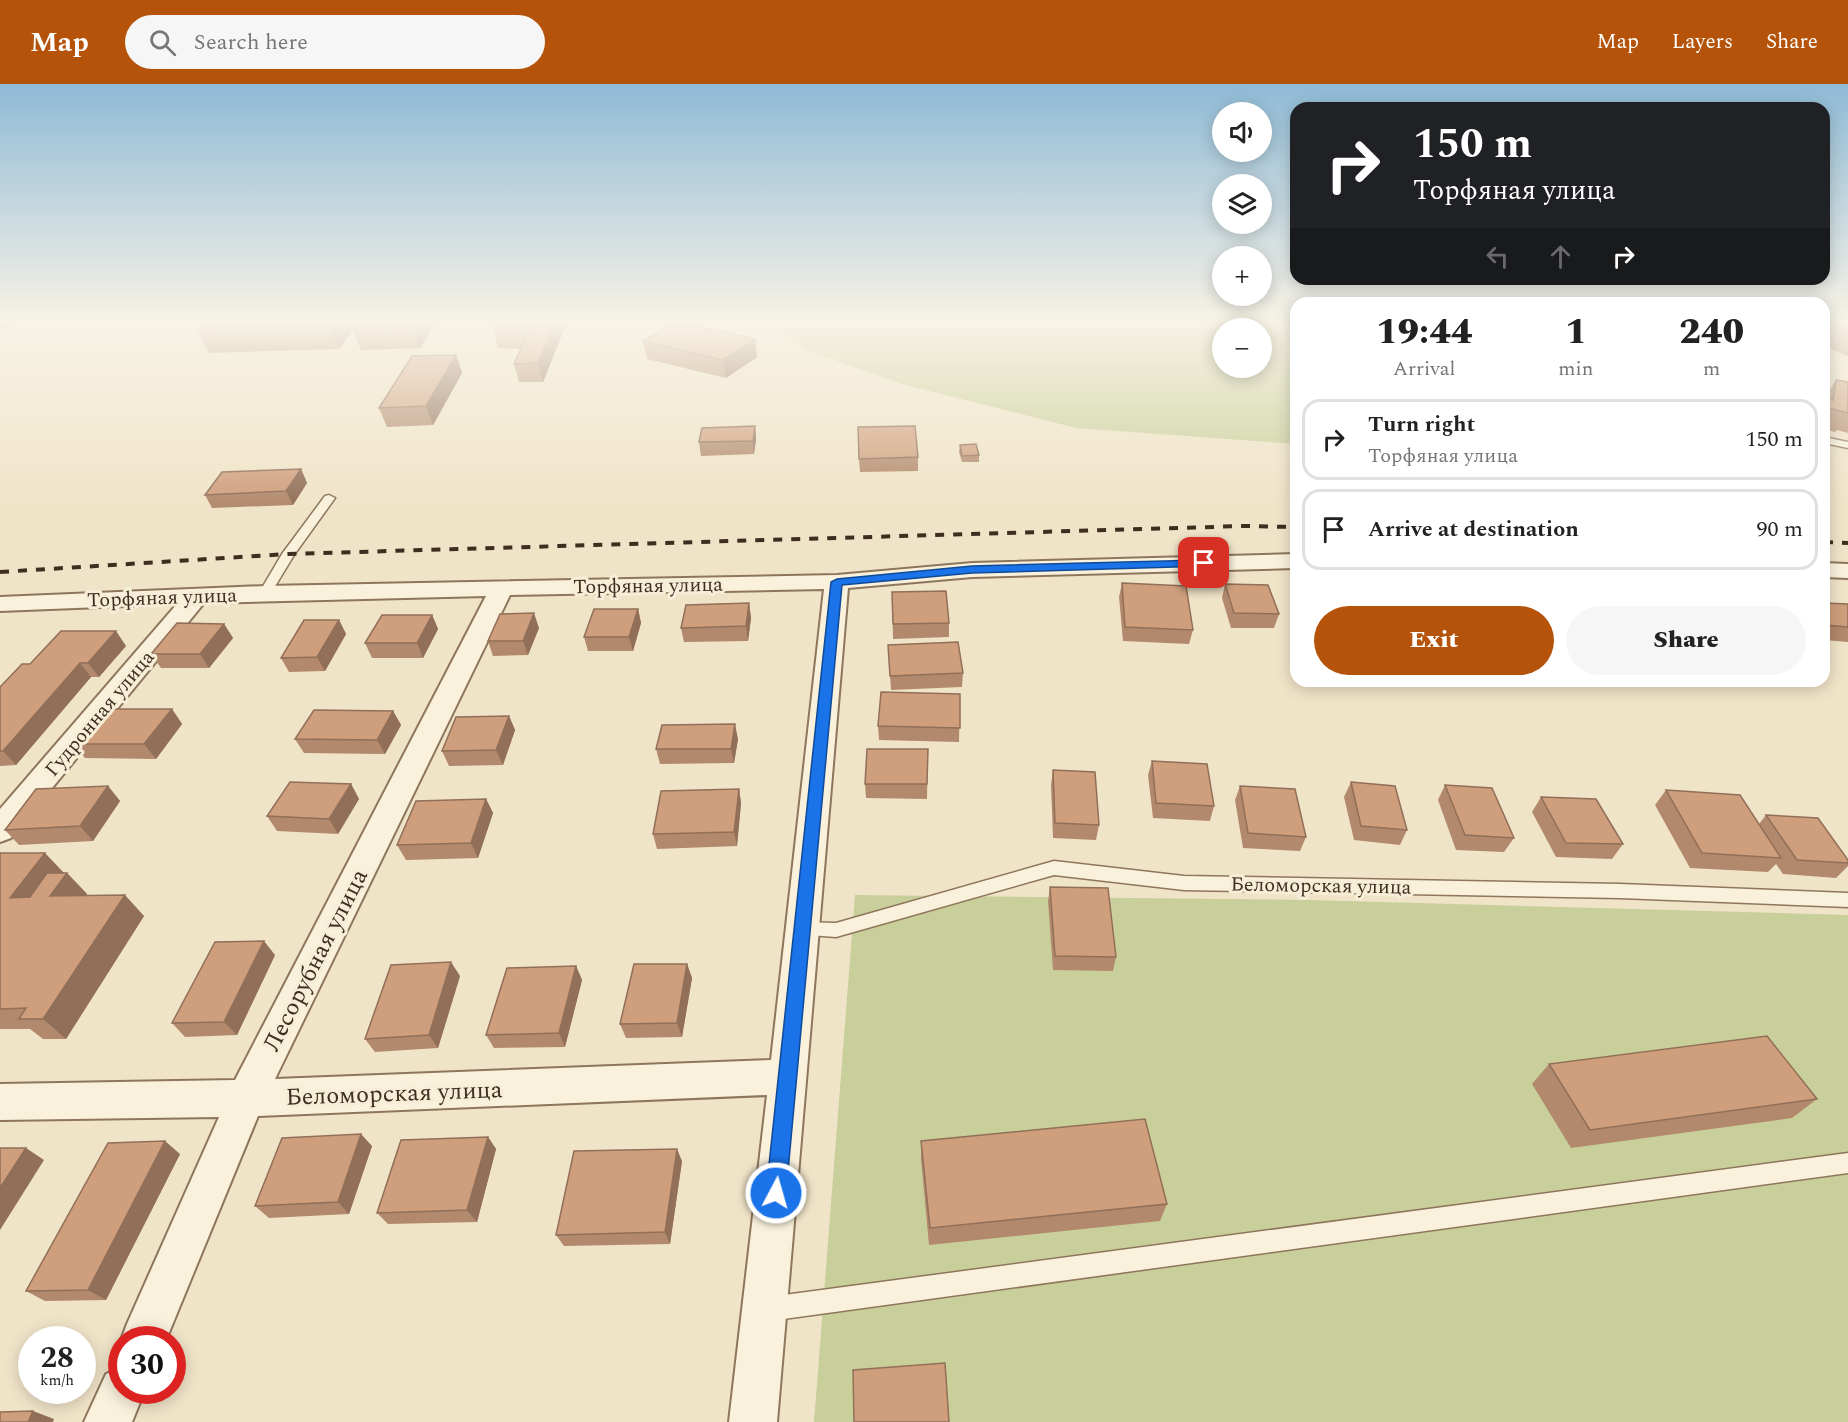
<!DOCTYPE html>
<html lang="en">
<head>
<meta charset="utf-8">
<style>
	body { margin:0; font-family:Spectral,serif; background:#f6f6f6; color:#222; height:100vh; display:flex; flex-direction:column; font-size:22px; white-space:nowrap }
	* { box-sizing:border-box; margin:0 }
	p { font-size:20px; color:#767676 }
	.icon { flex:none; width:33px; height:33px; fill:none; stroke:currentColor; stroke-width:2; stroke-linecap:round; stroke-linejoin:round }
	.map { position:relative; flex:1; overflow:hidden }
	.panel { position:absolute; left:1290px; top:213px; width:540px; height:390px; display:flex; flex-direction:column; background:#fff; border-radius:18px; box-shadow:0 3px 15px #0003 }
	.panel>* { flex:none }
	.top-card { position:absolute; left:1290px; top:18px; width:540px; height:183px; border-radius:18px; box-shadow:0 3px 15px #0003; background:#202124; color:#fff; overflow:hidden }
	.fabs { position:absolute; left:1212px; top:18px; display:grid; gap:12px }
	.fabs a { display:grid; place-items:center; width:60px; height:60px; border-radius:50%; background:#fff; box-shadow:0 3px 15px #0003; font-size:30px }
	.speed { position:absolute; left:18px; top:1242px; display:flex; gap:12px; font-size:30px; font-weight:700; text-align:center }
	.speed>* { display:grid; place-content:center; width:78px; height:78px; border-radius:50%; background:#fff; box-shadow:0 3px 15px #0003; line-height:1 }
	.speed small { font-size:15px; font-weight:400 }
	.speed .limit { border:9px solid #d22; background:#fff; color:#111 }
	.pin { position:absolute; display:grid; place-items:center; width:51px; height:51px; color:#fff; margin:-26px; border-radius:12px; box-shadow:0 3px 9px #0006 }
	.me { position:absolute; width:66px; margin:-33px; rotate:6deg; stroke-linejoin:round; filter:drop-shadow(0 0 4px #0008) }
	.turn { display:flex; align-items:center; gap:21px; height:126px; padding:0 24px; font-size:27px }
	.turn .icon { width:78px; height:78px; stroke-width:2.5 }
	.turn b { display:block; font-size:42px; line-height:51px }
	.lanes { display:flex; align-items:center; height:57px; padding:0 24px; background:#0003; justify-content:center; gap:30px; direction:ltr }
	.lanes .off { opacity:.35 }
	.eta { display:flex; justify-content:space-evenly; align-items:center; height:102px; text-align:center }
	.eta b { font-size:36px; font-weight:800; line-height:42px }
	.button { display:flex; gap:12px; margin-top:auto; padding:12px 24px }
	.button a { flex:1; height:69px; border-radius:36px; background:#b45309; color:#fff; font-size:24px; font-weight:800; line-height:69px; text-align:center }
	.button a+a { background:#f6f6f6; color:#222 }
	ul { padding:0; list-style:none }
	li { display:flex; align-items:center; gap:18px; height:81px; margin:0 12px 9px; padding:0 12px; border:3px solid #e0e0e0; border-radius:18px }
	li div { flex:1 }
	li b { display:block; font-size:22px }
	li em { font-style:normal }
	header { display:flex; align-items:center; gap:36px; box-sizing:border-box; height:84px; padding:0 30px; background:#b45309; color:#fff }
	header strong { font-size:28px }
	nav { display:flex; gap:33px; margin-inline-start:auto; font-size:21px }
	.search { width:420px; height:54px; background:#f6f6f6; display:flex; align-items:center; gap:15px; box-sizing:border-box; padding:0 21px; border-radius:33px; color:#767676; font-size:22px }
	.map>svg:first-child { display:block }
	.green { fill:#c9cf9b; fill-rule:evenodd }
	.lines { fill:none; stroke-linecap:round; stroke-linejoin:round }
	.service-casing { stroke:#8d765c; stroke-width:3 }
	.minor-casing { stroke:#8d765c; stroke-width:4 }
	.service { fill:#faf1dc; fill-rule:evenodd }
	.minor { fill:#faf1dc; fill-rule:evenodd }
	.rail { stroke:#3d2e20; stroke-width:4; stroke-dasharray:9 9; stroke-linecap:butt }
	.wall { fill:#b2896c }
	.shaded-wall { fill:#916f58 }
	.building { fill:#cf9f7d; stroke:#916f58; stroke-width:1.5 }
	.route { fill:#1a73e8; stroke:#114b97; stroke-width:1.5 }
	.labels { text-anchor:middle; stroke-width:6; stroke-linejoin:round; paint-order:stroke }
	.street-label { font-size:20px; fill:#3d2e20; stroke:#f7eed8 }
	.near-street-label { font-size:24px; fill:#3d2e20; stroke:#f7eed8 }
</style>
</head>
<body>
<header>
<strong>Map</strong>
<div class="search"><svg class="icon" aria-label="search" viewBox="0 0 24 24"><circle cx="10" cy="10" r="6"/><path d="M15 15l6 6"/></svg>Search here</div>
<nav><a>Map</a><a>Layers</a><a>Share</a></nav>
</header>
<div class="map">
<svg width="1848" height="1338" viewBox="0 0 1848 1338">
	<rect width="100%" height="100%" fill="#f0e4c8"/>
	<g class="green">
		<path d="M762,238H1296V360L1076,344L902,300L808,267ZM1222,244H1262V284H1222Z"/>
		<path d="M855,811L1309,816L1848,831V1338H814Z"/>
	</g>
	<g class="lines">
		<defs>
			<g id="service">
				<path d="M1824,353L1848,358V364L1824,359Z"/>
				<path d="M329,411L335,414L294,471L271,509L269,512H261L259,509L282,470L325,412Z"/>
				<path d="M1054,777L1184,792L1620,800L1848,809V823L1620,814L1184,806L1054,791L836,853L796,850L793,845L796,840L802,838L836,839Z"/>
				<path d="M1848,1069V1089L769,1237L761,1233L757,1225L761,1217L769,1213Z"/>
			</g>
			<g id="minor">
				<path d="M1296,470V484L972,493L848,504L777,1338H729L767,1011L258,1032L166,1256H122V1258L121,1256L127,1240L219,1033L0,1036V1000L235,996L486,512L204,519L11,754L0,758V725L177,520L0,527V513L265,502L837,491L972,479ZM824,505L771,976L275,995L510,511Z"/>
				<path d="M1824,479L1848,480V494L1824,493Z"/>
				<path d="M122,1283V1306H145L132,1338H84L106,1290Z"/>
			</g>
		</defs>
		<use href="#service" class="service-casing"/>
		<use href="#minor" class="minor-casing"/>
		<use href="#service" class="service"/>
		<use href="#minor" class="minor"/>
		<g class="rail">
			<path d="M1824,458L1848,459"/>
			<path d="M0,488L288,470L1244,442L1296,443"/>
		</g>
	</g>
	<g class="wall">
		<path d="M205,238H359L339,265L209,269L197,245Z"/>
		<path d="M362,238H436L420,264L361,266L354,248Z"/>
		<path d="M497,238H567L543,298H519L514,280L521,265L498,264L493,246Z"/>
		<path d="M1824,238H1848V272L1824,262Z"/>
		<path d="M755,255L757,273L726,294L647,275L643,257Z"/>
		<path d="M456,271L462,289L433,341L387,343L379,324Z"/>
		<path d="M1836,296L1848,298V349L1837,346L1835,348L1824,345V315Z"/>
		<path d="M755,342L756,355L754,370L701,372L699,358Z"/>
		<path d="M960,361L979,371V378H962L959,368Z"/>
		<path d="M918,373V387L860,388L859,375Z"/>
		<path d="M301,385L307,399L293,421L212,424L205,411Z"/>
		<path d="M1122,499L1193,546L1189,560L1123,557L1119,513Z"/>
		<path d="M1225,500L1279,530L1274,544H1231L1222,514Z"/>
		<path d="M892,508L949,539V553L893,555Z"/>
		<path d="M749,519L751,534L748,557L684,558L681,544Z"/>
		<path d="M1824,519L1848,520V558L1824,556Z"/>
		<path d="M638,525L641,539L633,567H588L584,553Z"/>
		<path d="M432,531L438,545L423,574H372L365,559Z"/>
		<path d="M339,536L346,550L325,587L289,588L281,574Z"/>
		<path d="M224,540L233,554L209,584H161L151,570Z"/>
		<path d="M539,544L528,571L493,572L488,557Z"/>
		<path d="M888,561L963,589L962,603L891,606Z"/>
		<path d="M126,562L99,593H91L16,681L0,682V603L30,580Z"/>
		<path d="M960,610L959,658L879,656L878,642Z"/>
		<path d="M172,625L182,640L156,675L85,674L73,660Z"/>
		<path d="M393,627L401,641L385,670L304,669L295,655Z"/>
		<path d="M509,632L515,646L503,681L449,682L442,667Z"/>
		<path d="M738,655L734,679L660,680L656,665Z"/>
		<path d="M928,665L927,715L866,714L865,700Z"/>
		<path d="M1152,677L1214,722L1210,737L1153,734L1148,691Z"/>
		<path d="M1053,686L1099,741L1096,756L1053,754L1051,701Z"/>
		<path d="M1351,698L1407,746L1400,761L1354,756L1344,713Z"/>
		<path d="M351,700L359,715L338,750L277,747L267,732Z"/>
		<path d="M1445,701L1514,754L1504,768L1456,766L1438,716Z"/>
		<path d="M108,702L120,717L93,757L19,761L5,746Z"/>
		<path d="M1240,702L1306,753L1300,767L1243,764L1235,716Z"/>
		<path d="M739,705L741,719L737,762L657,765L653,750Z"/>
		<path d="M1666,706L1759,740L1766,731L1848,776V782L1836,794L1783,790L1776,780L1768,788L1690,784L1655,721Z"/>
		<path d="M1541,713L1623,760L1612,775L1556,773L1532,728Z"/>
		<path d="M486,715L493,729L478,774L406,776L397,761Z"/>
		<path d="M0,769L64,789H67L87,810L86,812L144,832L66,955H43L30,945H0Z"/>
		<path d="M1050,803L1116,873L1113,887L1053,886L1048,817Z"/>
		<path d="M275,871L237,951L185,953L172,939Z"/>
		<path d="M687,880L692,894L682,953L626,954L620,940Z"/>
		<path d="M576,882L582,896L565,963L494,964L486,951Z"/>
		<path d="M460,892L438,964L375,968L365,955Z"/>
		<path d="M1549,980L1817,1015L1792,1034L1571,1064L1532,1000Z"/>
		<path d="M488,1053L496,1065L477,1138L388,1140L377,1129Z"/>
		<path d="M921,1057L1167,1120L1160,1137L929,1161L921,1075Z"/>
		<path d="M372,1062L349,1130L269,1134L255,1122Z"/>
		<path d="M180,1070L106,1216L45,1217L26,1207Z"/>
		<path d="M682,1077L670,1160L564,1162L556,1151Z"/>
	</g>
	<g class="shaded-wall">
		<path d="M0,238H30L0,245Z"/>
		<path d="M332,238H359L339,265L329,241Z"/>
		<path d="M419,238H436L420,264L414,246Z"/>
		<path d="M556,238H567L543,298L538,279Z"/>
		<path d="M755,255L757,273L726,294L723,276Z"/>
		<path d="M456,271L462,289L433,341L426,322Z"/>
		<path d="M755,342L756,355L754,370L753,357Z"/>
		<path d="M301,385L307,399L293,421L286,407Z"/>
		<path d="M749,519L751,534L748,557L746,542Z"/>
		<path d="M638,525L641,539L633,567L629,553Z"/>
		<path d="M534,529L539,544L528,571L523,557Z"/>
		<path d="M432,531L438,545L423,574L417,559Z"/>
		<path d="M339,536L346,550L325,587L317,573Z"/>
		<path d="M224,540L233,554L209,584L200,570Z"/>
		<path d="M116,547L126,562L99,593L88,579Z"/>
		<path d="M80,579L91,593L16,681L3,667Z"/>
		<path d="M172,625L182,640L156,675L144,660Z"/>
		<path d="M393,627L401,641L385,670L377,656Z"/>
		<path d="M509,632L515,646L503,681L496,666Z"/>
		<path d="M735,640L738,655L734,679L731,665Z"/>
		<path d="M351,700L359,715L338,750L329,735Z"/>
		<path d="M108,702L120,717L93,757L80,742Z"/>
		<path d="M739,705L741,719L737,762L734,748Z"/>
		<path d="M486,715L493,729L478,774L471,759Z"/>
		<path d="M45,769L65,790L32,835L10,814Z"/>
		<path d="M67,789L87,810L71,833L50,812Z"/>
		<path d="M125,811L144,832L66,955L43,935Z"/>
		<path d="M264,857L275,871L237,951L224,938Z"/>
		<path d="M451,878L460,892L438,964L429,951Z"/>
		<path d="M687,880L692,894L682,953L677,939Z"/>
		<path d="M576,882L582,896L565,963L559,949Z"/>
		<path d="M361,1050L372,1062L349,1130L338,1118Z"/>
		<path d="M488,1053L496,1065L477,1138L467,1126Z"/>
		<path d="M165,1057L180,1070L106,1216L88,1206Z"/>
		<path d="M26,1064L44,1076L0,1146V1104Z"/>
		<path d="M677,1065L682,1077L670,1160L665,1148Z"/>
		<path d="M33,1327L54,1335L53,1338H28Z"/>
	</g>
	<g class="building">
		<path d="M205,238H332L329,241L197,245Z"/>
		<path d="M362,238H419L414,246L354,248Z"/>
		<path d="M497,238H556L538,279L514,280L529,247L493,246Z"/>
		<path d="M675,238H681L755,255L723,276L643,257Z"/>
		<path d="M1824,238H1848V250L1824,240Z"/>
		<path d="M456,271L426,322L379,324L412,272Z"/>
		<path d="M1836,296L1848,298V329L1824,323L1825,314L1833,316Z"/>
		<path d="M755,342L753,357L699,358L702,344Z"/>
		<path d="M915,342L918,373L859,375L858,343Z"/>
		<path d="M976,360L979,371L962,372L960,361Z"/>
		<path d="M301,385L286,407L205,411L222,388Z"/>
		<path d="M1122,499L1186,502L1193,546L1125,543Z"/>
		<path d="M1225,500L1268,501L1279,530L1234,529Z"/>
		<path d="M946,507L949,539L893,540L892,508Z"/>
		<path d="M749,519L746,542L681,544L686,521Z"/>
		<path d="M1824,519L1848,520V543L1825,541L1824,540Z"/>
		<path d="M594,525H638L629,553H584Z"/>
		<path d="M534,529L523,557H488L500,530Z"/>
		<path d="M382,531H432L417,559H365Z"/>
		<path d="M304,536H339L317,573L281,574Z"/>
		<path d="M177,539L224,540L200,570H151Z"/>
		<path d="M61,547H116L88,579H80L3,667H0V603L22,580H30Z"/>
		<path d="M958,558L963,589L890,592L888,561Z"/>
		<path d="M881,608L960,610V644L878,642Z"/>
		<path d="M103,625H172L144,660H73Z"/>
		<path d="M314,626L393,627L377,656L295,655Z"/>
		<path d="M509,632L496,666L442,667L456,633Z"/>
		<path d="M735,640L731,665H656L662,641Z"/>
		<path d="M867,665H928L927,700H865Z"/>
		<path d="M1152,677L1207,680L1214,722L1156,719Z"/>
		<path d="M1053,686L1095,688L1099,741L1055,739Z"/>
		<path d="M290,698L351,700L329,735L267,732Z"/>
		<path d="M1351,698L1395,702L1407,746L1361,742Z"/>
		<path d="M1445,701L1492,704L1514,754L1465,751Z"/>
		<path d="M108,702L80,742L5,746L36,705Z"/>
		<path d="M1240,702L1295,705L1306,753L1248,749Z"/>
		<path d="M739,705L734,748L653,750L661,707Z"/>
		<path d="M1666,706L1740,711L1781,774L1702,769Z"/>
		<path d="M1541,713L1596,715L1623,760L1566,759Z"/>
		<path d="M486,715L471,759L397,761L416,717Z"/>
		<path d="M1766,731L1818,734L1848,776V779L1797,776Z"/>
		<path d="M0,769H45L10,814L30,813L47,789H67L50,812L125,811L43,935H19L26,924L0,925Z"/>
		<path d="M1050,803L1108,804L1116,873L1055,872Z"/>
		<path d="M264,857L224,938L172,939L215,858Z"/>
		<path d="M451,878L429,951L365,955L391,881Z"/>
		<path d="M634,880H687L677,939L620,940Z"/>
		<path d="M576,882L559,949L486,951L507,884Z"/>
		<path d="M1767,952L1817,1015L1590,1046L1549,980Z"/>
		<path d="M1145,1035L1167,1120L930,1144L921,1057Z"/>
		<path d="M361,1050L338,1118L255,1122L282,1054Z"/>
		<path d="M488,1053L467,1126L377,1129L401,1056Z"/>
		<path d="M165,1057L88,1206L26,1207L108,1059Z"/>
		<path d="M0,1064H26L0,1104Z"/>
		<path d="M677,1065L665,1148L556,1151L574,1067Z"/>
		<path d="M945,1279L949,1338H854L853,1286Z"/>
		<path d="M33,1327L28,1338H0V1328Z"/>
	</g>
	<linearGradient id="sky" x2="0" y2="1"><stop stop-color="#8fbad6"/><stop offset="0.56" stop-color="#f8f3e6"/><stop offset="1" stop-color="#f8f3e6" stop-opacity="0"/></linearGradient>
	<rect width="1848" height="425" fill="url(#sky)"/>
	<path class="route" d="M1204,476L1208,477V482L972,489L842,501L786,1109L783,1116L776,1119L769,1116L766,1109L831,498L837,495L972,482Z"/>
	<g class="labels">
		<g class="street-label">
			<text transform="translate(648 501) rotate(-1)" y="7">Торфяная улица</text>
			<text transform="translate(162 513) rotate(-2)" y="7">Торфяная улица</text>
			<text transform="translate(99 629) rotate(-50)" y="7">Гудронная улица</text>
			<text transform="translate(1321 801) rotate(1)" y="7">Беломорская улица</text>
		</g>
		<g class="near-street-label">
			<text transform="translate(315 876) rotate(-63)" y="8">Лесорубная улица</text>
			<text transform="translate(394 1009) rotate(-2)" y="8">Беломорская улица</text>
		</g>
	</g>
</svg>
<div class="fabs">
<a><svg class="icon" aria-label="sound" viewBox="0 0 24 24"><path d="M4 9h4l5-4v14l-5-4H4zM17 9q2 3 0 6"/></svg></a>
<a><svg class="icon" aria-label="layers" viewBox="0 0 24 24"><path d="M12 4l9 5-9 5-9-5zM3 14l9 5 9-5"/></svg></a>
<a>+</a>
<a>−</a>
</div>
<div class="speed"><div>28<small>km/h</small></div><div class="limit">30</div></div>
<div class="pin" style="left:1204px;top:479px;background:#d93025"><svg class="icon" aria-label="arrive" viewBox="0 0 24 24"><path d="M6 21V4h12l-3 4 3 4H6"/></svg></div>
<svg class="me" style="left:776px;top:1109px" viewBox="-20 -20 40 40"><circle r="17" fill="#1a73e8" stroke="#fff" stroke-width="3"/><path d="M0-11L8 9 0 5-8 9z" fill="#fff"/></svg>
<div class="top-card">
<div class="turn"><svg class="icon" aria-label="right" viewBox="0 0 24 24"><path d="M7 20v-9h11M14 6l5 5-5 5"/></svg><div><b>150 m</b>Торфяная улица</div></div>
<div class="lanes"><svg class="icon off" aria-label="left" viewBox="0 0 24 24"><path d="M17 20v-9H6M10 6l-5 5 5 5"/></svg><svg class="icon off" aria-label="ahead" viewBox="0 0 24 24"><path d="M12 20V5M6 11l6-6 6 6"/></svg><svg class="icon" aria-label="right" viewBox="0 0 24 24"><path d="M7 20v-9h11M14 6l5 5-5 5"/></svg></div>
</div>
<section class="panel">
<div class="eta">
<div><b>19:44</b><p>Arrival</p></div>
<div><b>1</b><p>min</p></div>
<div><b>240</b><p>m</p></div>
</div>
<ul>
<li><svg class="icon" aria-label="right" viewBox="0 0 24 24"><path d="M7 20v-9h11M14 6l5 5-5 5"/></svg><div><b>Turn right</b><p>Торфяная улица</p></div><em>150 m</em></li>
<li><svg class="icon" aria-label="arrive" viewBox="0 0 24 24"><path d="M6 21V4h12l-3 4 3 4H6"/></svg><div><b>Arrive at destination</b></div><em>90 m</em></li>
</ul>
<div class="button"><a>Exit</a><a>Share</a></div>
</section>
</div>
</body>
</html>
